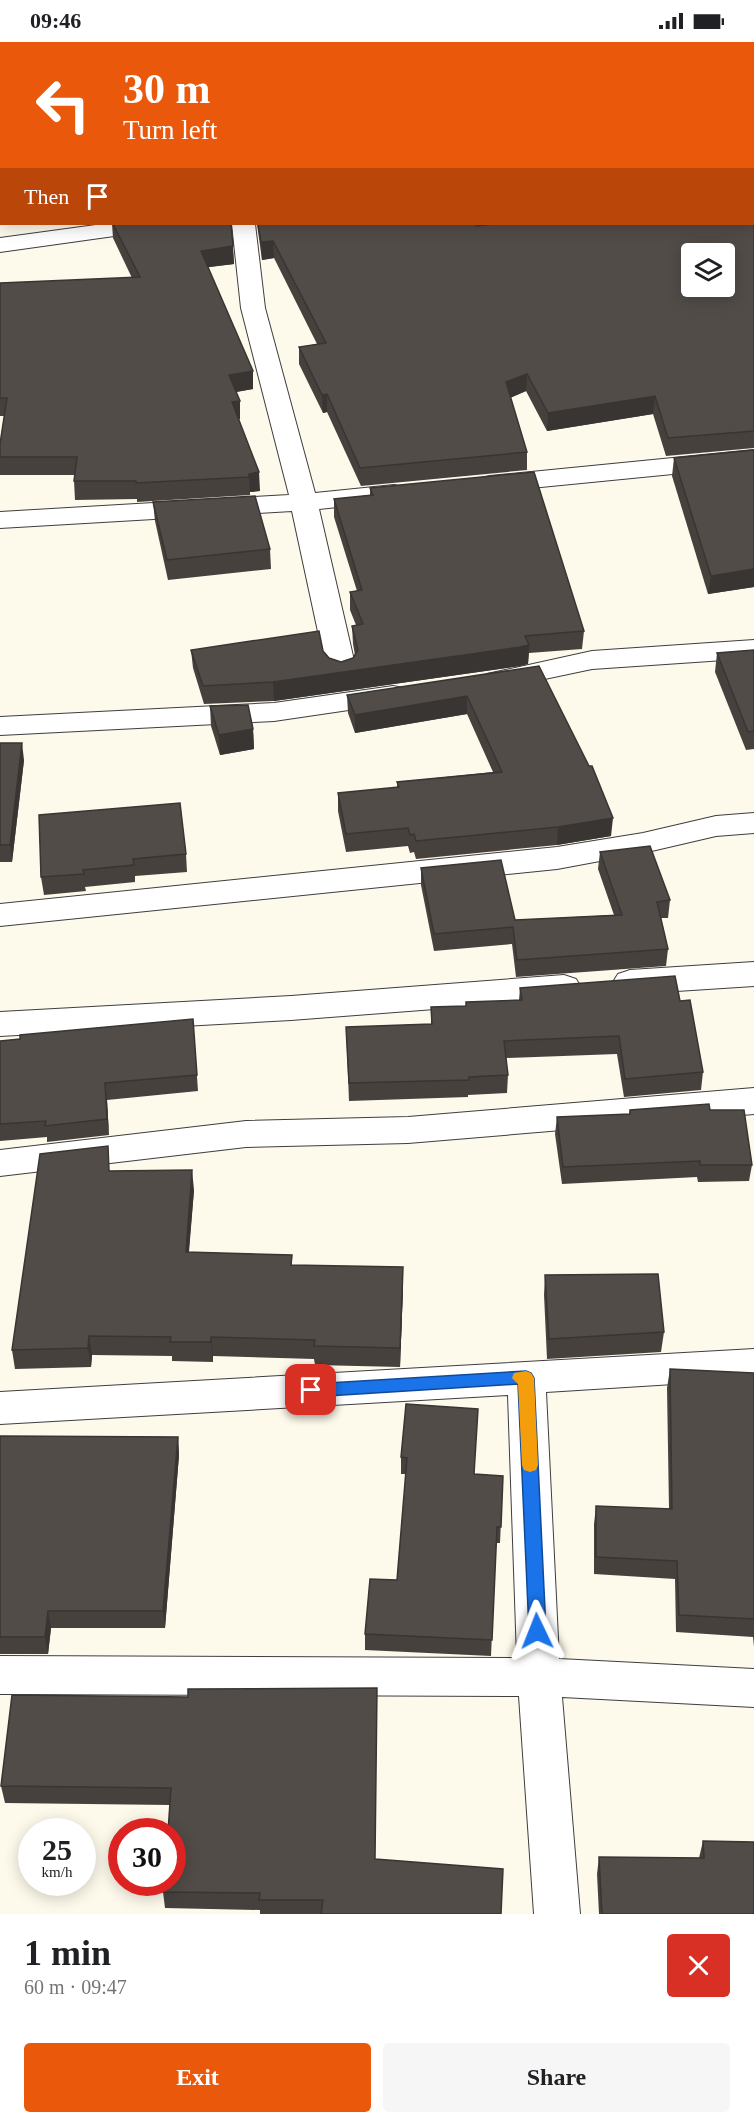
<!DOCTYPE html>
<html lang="en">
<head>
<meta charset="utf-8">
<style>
	body { margin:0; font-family:"Times New Roman",serif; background:#f6f6f6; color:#202124; height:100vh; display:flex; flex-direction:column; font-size:22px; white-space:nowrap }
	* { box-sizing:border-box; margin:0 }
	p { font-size:20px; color:#757577 }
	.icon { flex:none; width:33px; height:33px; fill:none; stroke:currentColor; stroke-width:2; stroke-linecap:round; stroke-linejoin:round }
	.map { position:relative; height:1872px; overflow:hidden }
	.sheet { display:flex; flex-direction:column; background:#fff; flex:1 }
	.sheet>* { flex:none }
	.top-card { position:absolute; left:0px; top:0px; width:754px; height:183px; box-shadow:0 3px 15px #0003; background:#ea580c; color:#fff; overflow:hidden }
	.buttons { position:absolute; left:681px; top:201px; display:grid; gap:12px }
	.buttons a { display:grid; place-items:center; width:54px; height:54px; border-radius:6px; background:#fff; box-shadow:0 3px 15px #0003; font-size:30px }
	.speed { position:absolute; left:18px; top:1776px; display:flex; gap:12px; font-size:30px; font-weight:700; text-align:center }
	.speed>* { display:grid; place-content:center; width:78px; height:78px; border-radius:50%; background:#fff; box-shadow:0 3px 15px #0003; line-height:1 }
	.speed small { font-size:15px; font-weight:400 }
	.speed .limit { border:9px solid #d22; background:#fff; color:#111 }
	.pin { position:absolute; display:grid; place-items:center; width:51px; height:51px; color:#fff; margin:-26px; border-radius:12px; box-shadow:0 3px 9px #0006 }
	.me { position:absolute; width:66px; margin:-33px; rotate:358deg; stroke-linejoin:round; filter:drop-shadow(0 0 4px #0008) }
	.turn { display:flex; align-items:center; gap:21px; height:126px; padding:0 24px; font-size:27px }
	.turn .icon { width:78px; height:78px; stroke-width:2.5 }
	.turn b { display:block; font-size:42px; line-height:51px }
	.then { display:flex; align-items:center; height:57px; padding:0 24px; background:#0003; gap:12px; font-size:22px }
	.round { display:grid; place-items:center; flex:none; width:63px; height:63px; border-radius:6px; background:#f6f6f6 }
	.head { display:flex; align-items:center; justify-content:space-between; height:102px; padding:0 24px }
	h1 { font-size:36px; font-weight:700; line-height:45px }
	.button { display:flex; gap:12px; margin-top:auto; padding:12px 24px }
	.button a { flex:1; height:69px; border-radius:6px; background:#ea580c; color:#fff; font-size:24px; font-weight:700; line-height:69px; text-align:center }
	.button a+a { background:#f6f6f6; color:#202124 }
	.status { display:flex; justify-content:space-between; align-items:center; height:42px; padding:0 30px; background:#fff; direction:ltr }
	.status svg { height:16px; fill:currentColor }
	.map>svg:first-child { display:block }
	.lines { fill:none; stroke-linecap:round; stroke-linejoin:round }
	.minor-casing { stroke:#3e3e3e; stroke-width:2 }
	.minor { fill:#fff; fill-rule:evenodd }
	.wall { fill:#47413e }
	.shaded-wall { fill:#393532 }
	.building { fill:#524c48; stroke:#393532; stroke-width:1.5; fill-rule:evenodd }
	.route { fill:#1a73e8; stroke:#114b97; stroke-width:1.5 }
	.slow { fill:#f59e0b }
</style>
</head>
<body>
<div class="status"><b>09:46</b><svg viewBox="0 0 49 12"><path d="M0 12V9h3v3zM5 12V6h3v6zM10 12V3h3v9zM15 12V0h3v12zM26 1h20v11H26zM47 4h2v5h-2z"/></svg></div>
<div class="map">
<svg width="754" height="1872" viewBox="0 0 754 1872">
	<rect width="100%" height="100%" fill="#fdf9eb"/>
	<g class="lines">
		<defs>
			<g id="minor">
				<path d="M505,0H525L526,2H504Z"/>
				<path d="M690,0H710L711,2H690Z"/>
				<path d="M103,182H162L158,187L150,189L0,210V196Z"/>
				<path d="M232,182H255L265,266L315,451L394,443L403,445L407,451L403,457L394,459L319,467L356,627L351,633L341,636L331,633L326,627L292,469L0,486V470L289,453L241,266Z"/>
				<path d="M754,408V424L490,450L481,448L477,442L481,436L490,434Z"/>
				<path d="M754,598V616L592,627L497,647L487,644L482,638L487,632L592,609Z"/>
				<path d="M393,644L403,646L408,653L403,660L274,679L0,693V675L274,661Z"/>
				<path d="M754,771V791L716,794L643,811L557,827L0,884V862L557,805L643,791L716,774Z"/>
				<path d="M754,920V944L630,952L618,948L613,940L618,932L630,928Z"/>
				<path d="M564,933L576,937L581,945L576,953L564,957L291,978L0,994V970L291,954Z"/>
				<path d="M754,1046V1072L408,1101L246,1105L0,1134V1108L246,1079L408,1075Z"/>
				<path d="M754,1307V1337L546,1350L559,1617L754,1627V1665L562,1655L580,1872H534L519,1654L0,1652V1614L517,1616L508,1353L0,1382V1350Z"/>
			</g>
		</defs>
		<use href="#minor" class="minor-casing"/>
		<use href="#minor" class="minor"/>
	</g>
	<g class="wall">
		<path d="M432,0H487V1Z"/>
		<path d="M753,31L754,82L753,83L754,84V131H753L754,132V406L666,414L653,372L547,389L526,349L510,356L527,410V428L361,444L327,370L323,371L299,322V305L317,302L274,216L262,218L257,182H475L476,184L753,182Z"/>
		<path d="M112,182H231L234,222L208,225L253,347L236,350L240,377H239L260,449L250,450V453L137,460V457L75,458L74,439V433H0V402L4,374H0V241L132,236L113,196Z"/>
		<path d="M754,408V545L708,552L672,434L674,416Z"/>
		<path d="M370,446L584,589L582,607L529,611L528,622L520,624L274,659L204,662L193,626L191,608L323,609L329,616L341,620L353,616L355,613L353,602L352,584L356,583L350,568V550L357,549L334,475V457L370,453Z"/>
		<path d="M153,460L270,507L271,527L168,538L155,479Z"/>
		<path d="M754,608V707L746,708L715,630L717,611Z"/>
		<path d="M539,624L611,794L557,803L416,817L414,810L410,811L408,804L346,810L338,769V751L397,746V740L493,730L467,672L355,691L348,671L347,653Z"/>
		<path d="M210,664L253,687L254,707L220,713L211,684Z"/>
		<path d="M0,701L24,718L12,820H0Z"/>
		<path d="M39,773L186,812L187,830L135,834V840L85,845L86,849L44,853L41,835Z"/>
		<path d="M600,810L670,858L668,876H661L668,907L666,924L516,935L512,902L434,909L421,843V826L515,878L614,873L598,827Z"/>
		<path d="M520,946L680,959L703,1030L701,1048L624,1055L617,1012L506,1016L508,1033L507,1051L468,1053V1055L349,1059L346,985L431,982V965L466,964L519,958Z"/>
		<path d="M193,977L198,1049L107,1058L109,1093L47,1100V1095L0,1099V999Z"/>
		<path d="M630,1068H710L752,1123L749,1139L698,1140L697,1135L562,1142L555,1092L557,1075L629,1072Z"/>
		<path d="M110,1129L194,1148L189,1210L292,1213V1223L403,1245L400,1325L315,1323L314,1317L213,1314V1320L172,1319V1314L92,1313L91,1325L15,1327L12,1308Z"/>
		<path d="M545,1233L664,1290L661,1310L547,1317L544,1253Z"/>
		<path d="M670,1327L754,1331V1605L753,1595L676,1590L675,1537L594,1532V1482L596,1464L669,1467L667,1346Z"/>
		<path d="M406,1362L475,1432L503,1434L500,1501H496L491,1614L365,1608V1592L397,1538L406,1432H401V1415Z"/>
		<path d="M0,1394L178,1395L179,1413L165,1586H51L48,1612H0Z"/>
		<path d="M12,1653L375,1817L501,1872H260V1868L165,1866L163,1850L170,1763L5,1761L1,1744Z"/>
		<path d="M703,1799L754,1872H599L597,1832L599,1815L699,1816Z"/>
	</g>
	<g class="shaded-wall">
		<path d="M754,67V82L753,83V68Z"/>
		<rect x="0" y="87" width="2" height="17"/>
		<rect x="753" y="115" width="1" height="16"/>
		<path d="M0,164H2V181L0,182Z"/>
		<path d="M273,199L274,216L262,218L261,200Z"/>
		<path d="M233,204L234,222L202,226L201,209Z"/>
		<path d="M253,329V347L230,351L229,333Z"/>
		<path d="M527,332L526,349L505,358L506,340Z"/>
		<path d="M327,352V370L323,371L322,353Z"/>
		<path d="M655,354L653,372L547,389L548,371Z"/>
		<path d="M240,359V377L233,378L232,360Z"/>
		<path d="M259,430L260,449L250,450L249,432Z"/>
		<path d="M754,527V545L708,552L711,534Z"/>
		<path d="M529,603L528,622L520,624L274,659L273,640Z"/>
		<path d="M467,654V672L355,691V673Z"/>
		<path d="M253,687L254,707L220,713L219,693Z"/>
		<path d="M22,701L24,718L12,820L10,803Z"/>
		<path d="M613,776L611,794L557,803L558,785Z"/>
		<path d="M105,1041L107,1058L109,1093L107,1077Z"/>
		<path d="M192,1128L194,1148L187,1229L186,1210Z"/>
		<path d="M403,1225V1245L400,1325V1306Z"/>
		<path d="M89,1294L92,1313L91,1325L88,1306Z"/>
		<path d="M211,1295L213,1314V1320L211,1300Z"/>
		<path d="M178,1395L179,1413L165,1586L163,1569Z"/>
		<path d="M48,1569L51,1586L48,1612L45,1595Z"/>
	</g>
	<g class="building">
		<path d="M2,0H281L282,2H2Z"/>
		<path d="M368,0H411L412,2H367Z"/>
		<path d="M2,2V87H0V3Z"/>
		<path d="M753,31H754V67L753,68Z"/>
		<path d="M753,83L754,84V115H753Z"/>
		<path d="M2,102V164H0V103Z"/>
		<path d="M753,131L754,132V389L668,396L655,354L548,371L527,332L506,340L527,410L360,426L327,352L322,353L299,305L326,301L273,199L261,200L258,182H475L476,184L494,182H753ZM692,212H724V244H692Z"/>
		<path d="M113,182H231L233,204L201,209L253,329L229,333L240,359L232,360L259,430L249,432V435L136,441V439H74L77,415H0V402L7,356H0V241L140,235Z"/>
		<path d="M754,408V527L711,534L674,416Z"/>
		<path d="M534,430L584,589L525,594L529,603L520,605L273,640L203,644L191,608L319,589L323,609L329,616L341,620L353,616L358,608L352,584L363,582L350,550L362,548L334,457L373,453L370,446Z"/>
		<path d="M255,454L270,507L167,518L153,460Z"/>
		<path d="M754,608V689L748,690L717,611Z"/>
		<path d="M539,624L589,724H592L613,776L558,785L416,799L414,792L410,793L408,786L346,792L338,751L399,745L397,740L502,730L467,654L355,673L347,653Z"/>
		<path d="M248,663L253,687L219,693L210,664Z"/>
		<path d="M0,701H22L10,803H0Z"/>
		<path d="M180,761L186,812L133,817L134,823L83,828L84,832L41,835L39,773Z"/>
		<path d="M650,804L670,858L657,860L668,907L517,918L513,885L434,892L421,826L501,818L515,878L622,873L600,810Z"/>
		<path d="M675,934L680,959L690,958L703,1030L625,1037L619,994L504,999L508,1033L469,1035V1038L349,1041L346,985L432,982L431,965L466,964V960L522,958L520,946Z"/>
		<path d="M193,977L197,1033L105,1041L107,1077L45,1084L46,1079L0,1082V999L20,997V993Z"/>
		<path d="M709,1062L710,1068H744L752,1123H700V1119L563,1125L557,1075L630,1072V1068Z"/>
		<path d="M108,1104L109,1129L192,1128L186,1210L292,1213L291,1223L403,1225L400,1306L314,1304L315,1298L211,1295V1300H170L171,1295L89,1294L88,1306L12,1308L40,1112Z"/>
		<path d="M658,1232L664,1290L549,1297L545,1233Z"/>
		<path d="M670,1327L754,1331V1577L679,1573L677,1519L596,1515V1464L672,1467Z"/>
		<path d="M406,1362L478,1367L474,1432L503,1434L501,1485H497L492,1598L365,1592L370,1537L397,1538L407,1416L401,1415Z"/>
		<path d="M0,1394L178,1395L163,1569H48L45,1595H0Z"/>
		<path d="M377,1646L375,1817L503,1827L501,1872H321L323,1858H259L260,1851L163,1850V1840H172V1790H168L171,1746L1,1744L12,1653L188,1655V1647Z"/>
		<path d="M703,1799L754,1800V1872H602L599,1815L704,1816Z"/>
	</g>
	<path class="route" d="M526,1329L531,1331L534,1336L546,1589L543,1594L537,1597L531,1594L529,1589L518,1342L311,1355L305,1353L303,1348L305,1343L311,1342Z"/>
	<path class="slow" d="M526,1329L531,1331L534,1336L538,1423L536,1428L530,1430L524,1428L522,1423L518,1342L512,1336L514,1331Z"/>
</svg>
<div class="buttons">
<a><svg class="icon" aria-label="layers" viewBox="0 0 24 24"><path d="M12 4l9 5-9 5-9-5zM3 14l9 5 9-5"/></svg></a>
</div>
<div class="speed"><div>25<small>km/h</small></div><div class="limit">30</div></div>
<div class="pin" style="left:311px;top:1348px;background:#d93025"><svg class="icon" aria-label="arrive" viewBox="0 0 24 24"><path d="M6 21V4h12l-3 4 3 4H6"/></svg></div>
<svg class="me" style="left:537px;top:1589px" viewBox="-20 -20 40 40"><path d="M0-17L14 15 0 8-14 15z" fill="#1a73e8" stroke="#fff" stroke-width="4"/></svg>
<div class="top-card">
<div class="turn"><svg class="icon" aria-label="left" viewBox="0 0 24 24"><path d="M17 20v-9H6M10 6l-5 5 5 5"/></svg><div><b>30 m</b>Turn left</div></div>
<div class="then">Then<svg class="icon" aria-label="arrive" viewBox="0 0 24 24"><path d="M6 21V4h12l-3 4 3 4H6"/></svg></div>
</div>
</div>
<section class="sheet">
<div class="head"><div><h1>1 min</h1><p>60 m · 09:47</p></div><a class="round" style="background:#d93025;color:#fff"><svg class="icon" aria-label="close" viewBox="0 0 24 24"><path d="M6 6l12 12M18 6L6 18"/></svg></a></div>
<div class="button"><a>Exit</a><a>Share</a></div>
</section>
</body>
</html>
